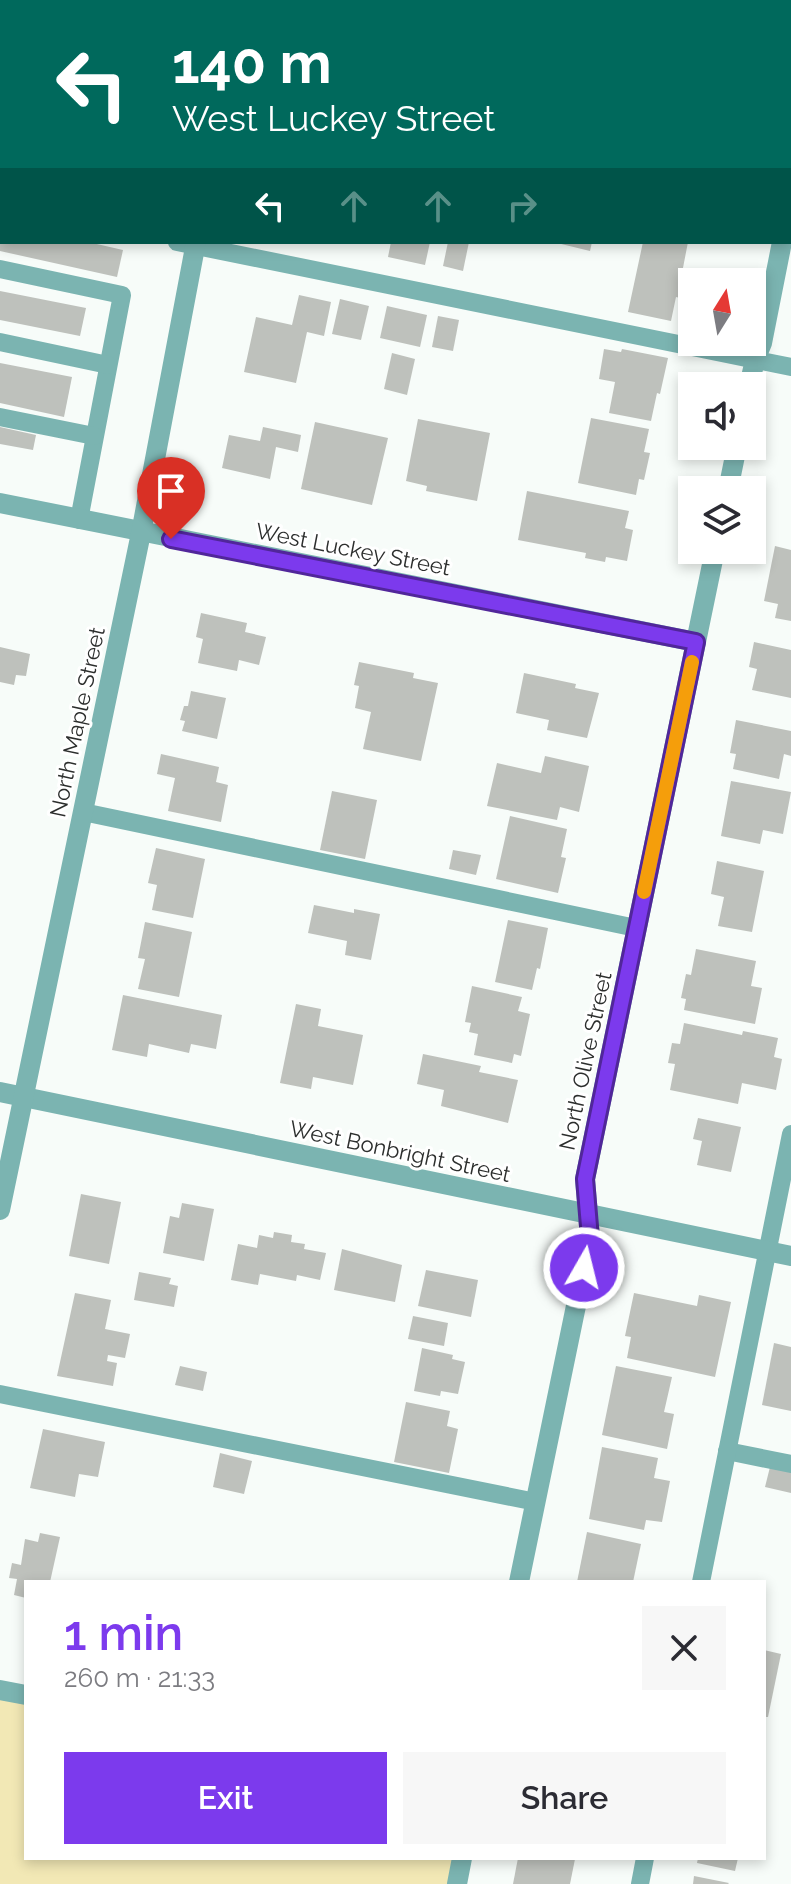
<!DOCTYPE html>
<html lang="en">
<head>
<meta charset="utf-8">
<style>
	body { margin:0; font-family:Raleway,sans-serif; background:#f7f7f7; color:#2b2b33; height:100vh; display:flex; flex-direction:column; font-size:30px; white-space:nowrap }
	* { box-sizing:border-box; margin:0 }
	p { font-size:26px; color:#7c7c81 }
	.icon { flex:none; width:44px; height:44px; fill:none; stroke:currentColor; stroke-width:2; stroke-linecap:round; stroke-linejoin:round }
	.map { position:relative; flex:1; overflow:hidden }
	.drawer { position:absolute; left:24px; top:1580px; width:742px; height:280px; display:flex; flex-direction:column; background:#fff; border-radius:0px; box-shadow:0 4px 12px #0003 }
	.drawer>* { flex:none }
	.top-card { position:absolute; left:0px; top:0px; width:792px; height:244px; box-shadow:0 4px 12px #0003; background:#00695c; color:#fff; overflow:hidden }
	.needle { width:52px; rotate:11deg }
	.tools { position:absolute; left:678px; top:268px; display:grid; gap:16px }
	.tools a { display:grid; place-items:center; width:88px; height:88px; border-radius:0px; background:#fff; box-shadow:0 4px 12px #0003; font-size:40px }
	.pin { position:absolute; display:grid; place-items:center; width:68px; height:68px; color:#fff; margin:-82px -34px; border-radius:50% 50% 50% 0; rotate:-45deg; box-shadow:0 0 8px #0007 }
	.pin .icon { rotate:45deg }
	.me { position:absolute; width:88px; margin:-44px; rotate:8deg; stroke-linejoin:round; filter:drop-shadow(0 0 6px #0008) }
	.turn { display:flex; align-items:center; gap:28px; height:168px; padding:0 40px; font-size:36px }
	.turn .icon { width:104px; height:104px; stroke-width:2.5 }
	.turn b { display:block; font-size:56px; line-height:68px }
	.lanes { display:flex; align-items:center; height:76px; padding:0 40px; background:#0003; justify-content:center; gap:40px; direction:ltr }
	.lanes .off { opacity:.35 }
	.round { display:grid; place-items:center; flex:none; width:84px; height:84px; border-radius:0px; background:#f7f7f7 }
	.summary { display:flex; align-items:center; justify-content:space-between; height:136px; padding:0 40px }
	h1 { font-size:48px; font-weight:600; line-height:60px; color:#7c3aed }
	.primary-button { display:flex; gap:16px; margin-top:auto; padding:16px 40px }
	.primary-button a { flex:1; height:92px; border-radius:0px; background:#7c3aed; color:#fff; font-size:32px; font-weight:600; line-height:92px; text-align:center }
	.primary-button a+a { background:#f7f7f7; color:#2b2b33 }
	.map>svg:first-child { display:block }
	.green { fill:#f2e8b5 }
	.building { fill:#bec1bc }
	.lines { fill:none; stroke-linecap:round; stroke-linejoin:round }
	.service { stroke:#7bb4b1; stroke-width:18 }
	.minor { stroke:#7bb4b1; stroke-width:20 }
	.tertiary { stroke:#7bb4b1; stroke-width:20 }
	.route-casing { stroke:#51269a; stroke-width:20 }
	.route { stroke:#7c3aed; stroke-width:14 }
	.slow { stroke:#f59e0b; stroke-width:14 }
	.labels { text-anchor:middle; stroke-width:6; stroke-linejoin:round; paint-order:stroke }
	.street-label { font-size:22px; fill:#2c2e2d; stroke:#fff }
</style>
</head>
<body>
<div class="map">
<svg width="791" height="1884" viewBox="0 0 791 1884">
	<rect width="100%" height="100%" fill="#f7fcf9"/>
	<path class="green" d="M0,1690L26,1695V1858H462L457,1884H0Z"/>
	<g class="building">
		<path d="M0,242H88L123,250L117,277L0,251Z"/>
		<path d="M391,242H430L425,265L388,257Z"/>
		<path d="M448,242H469L463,271L443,266Z"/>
		<path d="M553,242H592L590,251Z"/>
		<path d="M643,242H688L682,273L689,275L684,299L676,297L671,321L628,312Z"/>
		<path d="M0,291L86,308L80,336L0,320Z"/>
		<path d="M299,295L331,302L324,336L307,332L296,383L244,372L256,317L292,325Z"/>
		<path d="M340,299L369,306L361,340L332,334Z"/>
		<path d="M387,306L427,315L420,347L380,338Z"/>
		<path d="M438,316L459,320L453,351L432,347Z"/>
		<path d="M604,349L621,352L622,349L668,358L660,394L657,393L651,421L609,413L615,382L599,379Z"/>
		<path d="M392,353L415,359L407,395L384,389Z"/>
		<path d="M0,363L72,377L64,417L0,403Z"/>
		<path d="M591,418L649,429L644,452L650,453L644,480L639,479L636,495L578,483Z"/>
		<path d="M418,419L490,433L477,501L426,491L427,486L406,481Z"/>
		<path d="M315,422L388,438L372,505L301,489Z"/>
		<path d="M0,427L36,435L33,450L0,444Z"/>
		<path d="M263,427L301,435L298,452L276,447L270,479L222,468L229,435L260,441Z"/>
		<path d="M527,491L629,511L625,528L633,530L627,561L606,557L605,562L585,558L586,553L518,540Z"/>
		<path d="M775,546L791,550V621L775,618L778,604L764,601Z"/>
		<path d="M201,613L247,623L245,632L266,637L259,665L239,660L237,671L198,663L203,639L196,637Z"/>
		<path d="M754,642L791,650V698L752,690L757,669L749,667Z"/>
		<path d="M0,647L30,654L26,676L16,675L14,685L0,682Z"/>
		<path d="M359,662L414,673L413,678L438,683L421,761L363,749L371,712L355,708L359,686L354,685Z"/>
		<path d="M524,673L576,684L575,688L599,693L587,738L547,730L549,720L516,713Z"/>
		<path d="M191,691L226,698L217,739L182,731L185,721L180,720L184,706H188Z"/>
		<path d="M736,720L791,731V756L784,754L779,779L733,769L736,754L730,753Z"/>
		<path d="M161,754L219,767L216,782L228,785L221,822L168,811L175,778L157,774Z"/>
		<path d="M545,756L589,766L579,812L560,807L557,820L487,806L497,763L541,773Z"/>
		<path d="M731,781L791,792L783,834L763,830L760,844L721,836Z"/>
		<path d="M332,791L377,800L365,859L320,850Z"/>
		<path d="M510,816L567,829L561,857L566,858L558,893L496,879Z"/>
		<path d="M156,848L205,859L193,918L152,910L157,885L148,883Z"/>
		<path d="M453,850L481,855L476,875L449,869Z"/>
		<path d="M717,861L764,871L752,932L718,926L724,897L711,894Z"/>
		<path d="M314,905L354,913V909L380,914L371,960L345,955L347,941L308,933Z"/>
		<path d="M508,920L548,928L540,969L537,968L532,990L495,982Z"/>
		<path d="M145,922L192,932L179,997L138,989L145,959L138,958Z"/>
		<path d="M696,949L756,961L751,986L762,988L755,1024L684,1010L686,999L681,998L686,974L691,975Z"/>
		<path d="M472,986L522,997L518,1011L530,1014L521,1056L514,1054L512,1063L474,1055L478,1034L469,1032L471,1023L465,1022Z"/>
		<path d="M123,995L222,1015L216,1049L191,1044L189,1053L149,1044L147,1057L112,1050Z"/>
		<path d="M296,1004L321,1009L318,1026L363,1035L353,1085L313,1077L311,1089L280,1083Z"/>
		<path d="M684,1023L742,1035L743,1031L778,1038L774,1057L782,1059L776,1090L742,1083L738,1104L670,1090L675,1064L668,1063L672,1043L680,1044Z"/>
		<path d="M423,1054L481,1066L479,1072L518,1080L508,1123L441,1106L444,1090L417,1084Z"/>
		<path d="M698,1118L741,1127L731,1172L697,1165L702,1141L693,1139Z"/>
		<path d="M81,1194L121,1202L109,1264L69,1256Z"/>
		<path d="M182,1203L214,1209L204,1261L163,1253L170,1216L179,1218Z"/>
		<path d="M274,1232L292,1235L291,1242L305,1244L304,1249L326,1253L320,1280L297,1275L296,1281L260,1274L258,1285L231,1280L238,1244L257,1248L259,1235L273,1238Z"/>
		<path d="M342,1249L402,1265L395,1302L334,1290Z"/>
		<path d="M426,1270L478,1280L471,1317L418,1306Z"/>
		<path d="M139,1272L171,1278L169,1284L178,1286L174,1307L134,1300Z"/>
		<path d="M75,1293L111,1300L105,1329L130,1334L125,1358L108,1355L107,1361L117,1363L113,1386L57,1376Z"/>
		<path d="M634,1293L697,1306L699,1295L731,1302L715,1377L627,1358L631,1337L625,1336Z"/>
		<path d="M413,1316L448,1323L444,1346L408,1339Z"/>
		<path d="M774,1343L791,1347V1411L762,1405Z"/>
		<path d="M422,1348L453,1355L452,1359L465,1362L458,1394L441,1391L440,1396L414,1391Z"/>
		<path d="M180,1366L207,1372L203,1391L175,1385Z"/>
		<path d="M616,1366L672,1377L664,1412L674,1414L667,1449L602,1435Z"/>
		<path d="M406,1402L450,1411L447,1426L458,1429L449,1473L394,1462Z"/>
		<path d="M43,1429L105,1442L98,1477L79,1474L75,1497L30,1488Z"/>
		<path d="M602,1447L658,1458L654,1478L670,1481L662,1522L646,1520L644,1530L589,1519Z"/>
		<path d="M220,1453L252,1461L244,1494L213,1487Z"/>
		<path d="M770,1467L791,1472V1493L765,1487Z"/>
		<path d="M587,1532L641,1544L633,1582H577Z"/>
		<path d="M40,1533L60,1537L50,1582H26V1598L14,1595L17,1579L9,1578L12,1563L21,1565L25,1539L38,1542Z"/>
		<path d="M764,1650L781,1654L768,1717H764Z"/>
		<path d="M518,1858L575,1859L570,1884H513Z"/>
		<path d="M698,1858H738L735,1871L697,1863Z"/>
		<path d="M694,1876L729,1883L728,1884H693Z"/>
	</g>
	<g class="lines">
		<g class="service">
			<path d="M0,204H2"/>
			<path d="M177,242L791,367"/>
			<path d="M0,269L122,295L79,520"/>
			<path d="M0,342L108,365"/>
			<path d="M0,417L94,436"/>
			<path d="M83,812L636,928"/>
			<path d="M0,1394L536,1502"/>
			<path d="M727,1451L791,1464"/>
			<path d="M701,1582L791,1134"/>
			<path d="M640,1884L645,1858"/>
		</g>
		<g class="minor">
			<path d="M244,2V0"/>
			<path d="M790,205L791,200"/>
			<path d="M749,386L755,360L762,343L782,242"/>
			<path d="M728,490L737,446"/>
			<path d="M0,503L696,642"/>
			<path d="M0,1092L791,1256"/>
			<path d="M0,1210L141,533L196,242"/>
			<path d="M519,1582L590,1238L585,1179L715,550"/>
			<path d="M0,1690L26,1695"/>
			<path d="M457,1884L462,1858"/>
		</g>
		<g class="tertiary">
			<path d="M384,0L394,2"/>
			<path d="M790,79H791"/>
		</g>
	</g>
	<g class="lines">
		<defs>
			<path id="route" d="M171,539L696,642L585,1179L590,1238L584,1268"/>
		</defs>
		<use href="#route" class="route-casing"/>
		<use href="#route" class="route"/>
		<path class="slow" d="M644,892L692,662"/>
	</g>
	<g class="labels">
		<g class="street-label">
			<text transform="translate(353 549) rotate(11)" y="8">West Luckey Street</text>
			<text transform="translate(77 722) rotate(-78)" y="8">North Maple Street</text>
			<text transform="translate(585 1061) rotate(-78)" y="8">North Olive Street</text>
			<text transform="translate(400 1151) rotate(12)" y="8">West Bonbright Street</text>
		</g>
	</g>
</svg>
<div class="tools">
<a><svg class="needle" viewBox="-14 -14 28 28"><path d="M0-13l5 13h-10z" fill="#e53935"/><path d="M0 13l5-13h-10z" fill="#7c7c81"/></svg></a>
<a><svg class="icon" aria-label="sound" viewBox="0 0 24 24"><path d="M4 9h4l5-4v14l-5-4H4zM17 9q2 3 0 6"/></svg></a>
<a><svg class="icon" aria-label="layers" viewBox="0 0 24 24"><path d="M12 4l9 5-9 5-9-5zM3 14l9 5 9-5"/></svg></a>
</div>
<div class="pin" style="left:171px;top:539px;background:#d93025"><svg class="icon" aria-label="arrive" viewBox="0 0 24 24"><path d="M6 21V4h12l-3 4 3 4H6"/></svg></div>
<svg class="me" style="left:584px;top:1268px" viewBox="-20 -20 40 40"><circle r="17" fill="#7c3aed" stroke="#fff" stroke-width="3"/><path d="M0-11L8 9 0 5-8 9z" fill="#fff"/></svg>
<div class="top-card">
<div class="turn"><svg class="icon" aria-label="left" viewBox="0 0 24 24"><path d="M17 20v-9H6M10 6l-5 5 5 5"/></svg><div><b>140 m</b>West Luckey Street</div></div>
<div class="lanes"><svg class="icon" aria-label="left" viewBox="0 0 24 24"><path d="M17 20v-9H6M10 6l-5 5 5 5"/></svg><svg class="icon off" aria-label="ahead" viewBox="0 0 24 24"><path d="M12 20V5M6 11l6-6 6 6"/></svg><svg class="icon off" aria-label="ahead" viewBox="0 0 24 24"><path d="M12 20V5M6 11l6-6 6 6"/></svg><svg class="icon off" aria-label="right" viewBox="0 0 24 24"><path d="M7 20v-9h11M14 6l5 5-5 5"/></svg></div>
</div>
<section class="drawer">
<div class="summary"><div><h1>1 min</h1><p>260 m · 21:33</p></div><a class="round"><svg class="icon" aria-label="close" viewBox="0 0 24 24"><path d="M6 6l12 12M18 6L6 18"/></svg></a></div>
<div class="primary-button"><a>Exit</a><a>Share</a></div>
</section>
</div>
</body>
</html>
